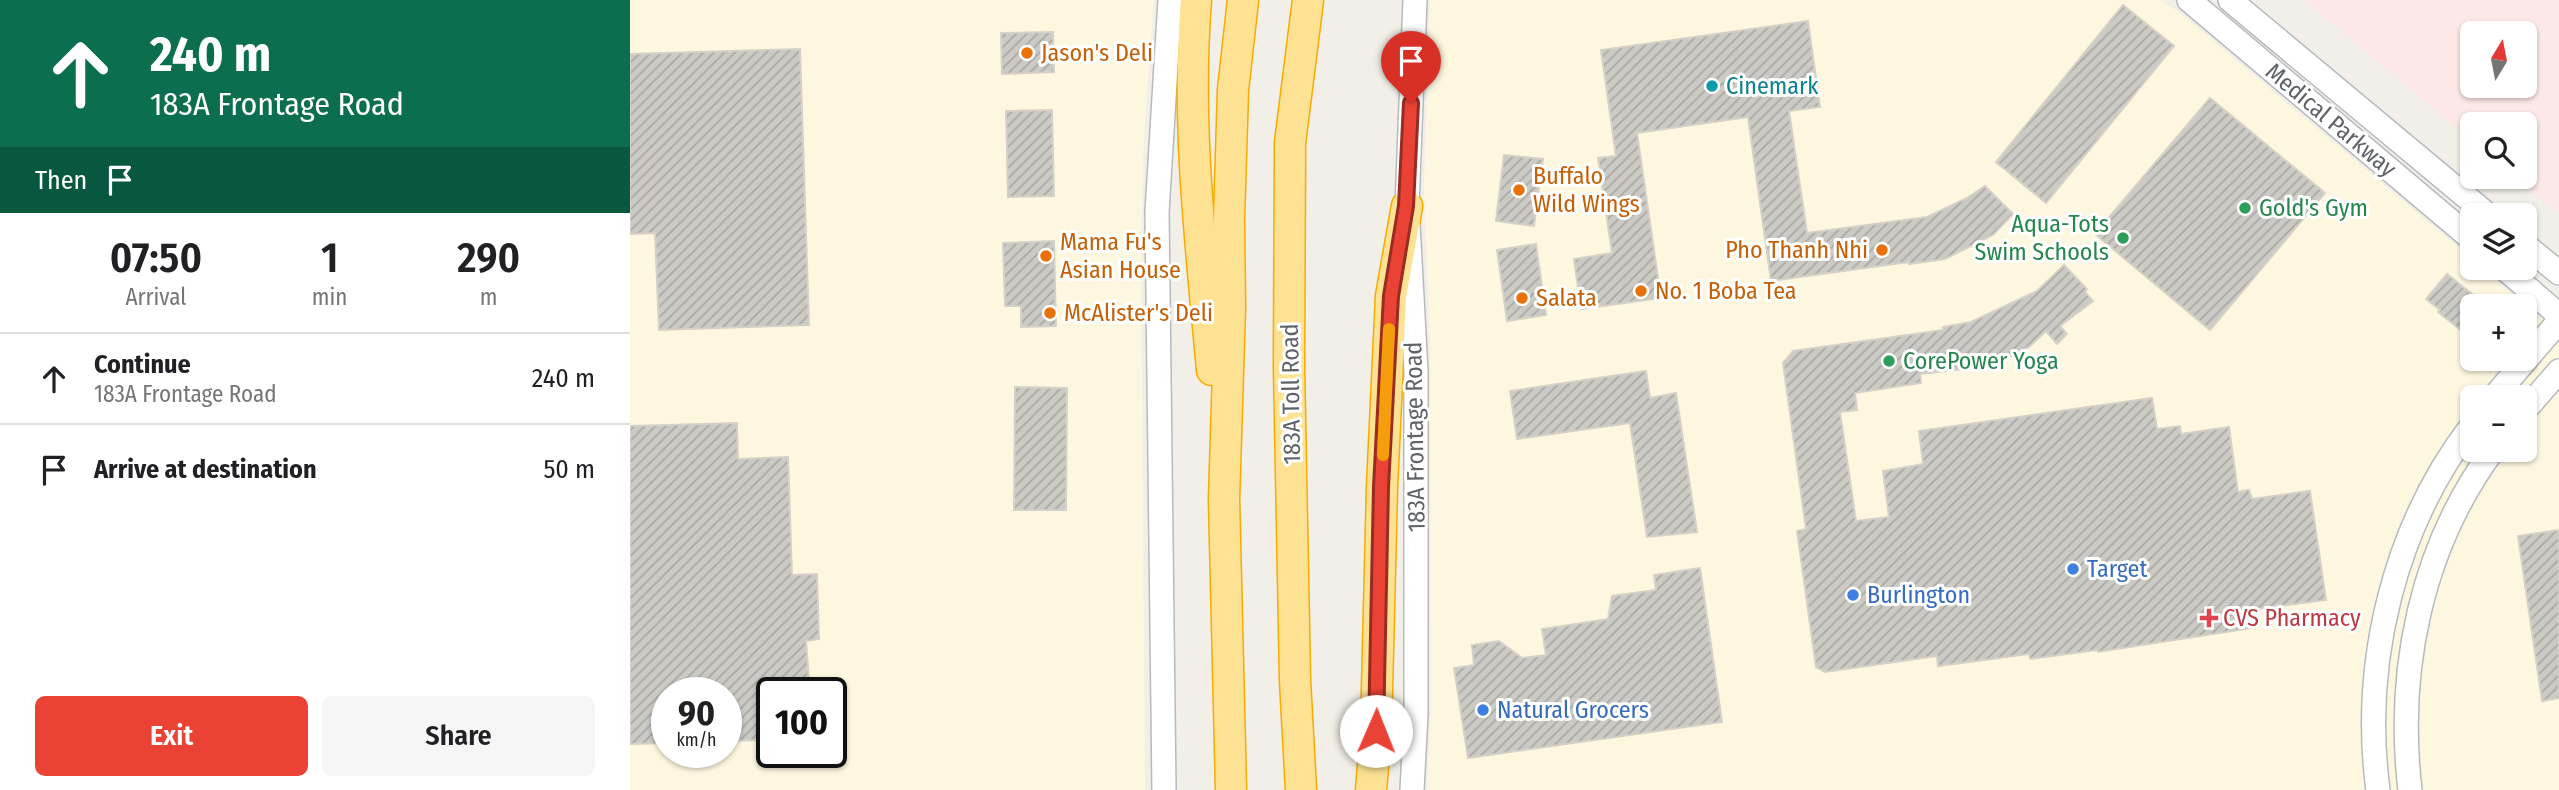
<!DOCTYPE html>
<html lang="en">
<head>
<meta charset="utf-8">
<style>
	body { margin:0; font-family:"Fira Sans Condensed",sans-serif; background:#f6f6f6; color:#202124; height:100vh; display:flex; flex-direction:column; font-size:26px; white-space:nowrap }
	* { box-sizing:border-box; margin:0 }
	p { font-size:23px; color:#757577 }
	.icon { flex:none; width:38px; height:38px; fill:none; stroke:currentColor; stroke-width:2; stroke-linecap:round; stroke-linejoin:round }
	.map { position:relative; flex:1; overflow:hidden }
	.panel { display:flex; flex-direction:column; background:#fff; width:630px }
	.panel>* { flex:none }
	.banner { background:#0b6e4f; color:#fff; overflow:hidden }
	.needle { width:46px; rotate:10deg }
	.fabs { position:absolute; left:1830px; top:21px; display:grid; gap:14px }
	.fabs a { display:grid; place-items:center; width:77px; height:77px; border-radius:10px; background:#fff; box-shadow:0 2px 5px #0004; font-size:35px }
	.speed { position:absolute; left:21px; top:677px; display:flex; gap:14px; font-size:35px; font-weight:700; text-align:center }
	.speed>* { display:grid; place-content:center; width:91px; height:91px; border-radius:50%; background:#fff; box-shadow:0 2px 5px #0004; line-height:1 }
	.speed small { font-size:18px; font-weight:400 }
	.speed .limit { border:4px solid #111; border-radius:10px; background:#fff; color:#111 }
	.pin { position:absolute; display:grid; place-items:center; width:60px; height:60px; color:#fff; margin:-72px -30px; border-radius:50% 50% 50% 0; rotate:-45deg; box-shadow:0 0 7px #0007 }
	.pin .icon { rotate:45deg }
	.me { position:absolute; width:77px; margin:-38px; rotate:1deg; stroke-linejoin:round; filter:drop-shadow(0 0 5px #0008) }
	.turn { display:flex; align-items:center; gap:24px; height:147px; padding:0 35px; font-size:32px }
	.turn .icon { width:91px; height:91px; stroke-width:2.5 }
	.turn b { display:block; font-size:49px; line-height:60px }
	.then { display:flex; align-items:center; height:66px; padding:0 35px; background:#0003; gap:14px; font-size:26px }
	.eta { display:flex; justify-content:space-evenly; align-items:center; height:119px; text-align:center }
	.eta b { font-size:42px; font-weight:600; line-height:49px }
	.button { display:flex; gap:14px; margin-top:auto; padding:14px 35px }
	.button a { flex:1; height:80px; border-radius:10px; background:#ea4335; color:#fff; font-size:28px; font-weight:600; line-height:80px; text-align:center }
	.button a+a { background:#f6f6f6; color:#202124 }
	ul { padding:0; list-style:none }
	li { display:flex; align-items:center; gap:21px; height:91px; padding:0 35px; border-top:2px solid #e0e0e0 }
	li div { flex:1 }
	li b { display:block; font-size:26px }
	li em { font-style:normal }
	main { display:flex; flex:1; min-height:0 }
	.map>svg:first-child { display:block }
	.commercial { fill:#fef7e0; fill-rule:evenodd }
	.medical { fill:#fce8e6; fill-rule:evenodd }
	.building { fill:url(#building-hatch); stroke:#d6d1c6; stroke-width:2 }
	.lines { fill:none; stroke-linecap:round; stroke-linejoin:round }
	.secondary-casing { stroke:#b6babf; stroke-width:26 }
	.highway-casing { stroke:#f9ab00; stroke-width:33 }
	.secondary { stroke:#fff; stroke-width:23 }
	.highway { stroke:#fde293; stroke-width:30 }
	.route-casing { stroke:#982c22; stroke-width:18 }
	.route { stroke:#ea4335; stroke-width:12 }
	.slow { stroke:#f59e0b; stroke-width:12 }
	.food-dot { fill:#e8710a; stroke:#fff; stroke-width:2.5 }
	.culture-dot { fill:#0f9aa8; stroke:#fff; stroke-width:2.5 }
	.leisure-dot { fill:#2e9e5b; stroke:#fff; stroke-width:2.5 }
	.shop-dot { fill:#3f7fe0; stroke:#fff; stroke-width:2.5 }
	.health-dot { fill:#e0444e; stroke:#fff; stroke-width:2.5 }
	.labels { text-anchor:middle; stroke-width:6; stroke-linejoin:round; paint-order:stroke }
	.food-label { font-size:24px; fill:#c56008; stroke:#fff; text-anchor:start }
	.culture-label { font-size:24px; fill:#0d838f; stroke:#fff; text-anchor:start }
	.street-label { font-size:24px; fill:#5f6368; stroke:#fff }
	.leisure-label { font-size:24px; fill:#27864d; stroke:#fff; text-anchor:start }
	.shop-label { font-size:24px; fill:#366cbe; stroke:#fff; text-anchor:start }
	.health-label { font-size:24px; fill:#be3a42; stroke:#fff; text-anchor:start }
</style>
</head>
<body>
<main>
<section class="panel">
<div class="banner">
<div class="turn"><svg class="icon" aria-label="ahead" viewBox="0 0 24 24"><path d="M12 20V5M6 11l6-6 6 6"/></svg><div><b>240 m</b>183A Frontage Road</div></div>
<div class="then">Then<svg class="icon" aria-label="arrive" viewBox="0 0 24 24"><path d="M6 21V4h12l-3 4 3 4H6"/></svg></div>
</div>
<div class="eta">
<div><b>07:50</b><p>Arrival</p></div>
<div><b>1</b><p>min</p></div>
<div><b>290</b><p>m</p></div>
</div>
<ul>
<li><svg class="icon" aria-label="ahead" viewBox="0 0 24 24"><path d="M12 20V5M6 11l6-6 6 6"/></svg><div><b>Continue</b><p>183A Frontage Road</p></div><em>240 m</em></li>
<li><svg class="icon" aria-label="arrive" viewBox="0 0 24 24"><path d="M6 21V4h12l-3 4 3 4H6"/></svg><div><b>Arrive at destination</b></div><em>50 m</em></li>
</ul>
<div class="button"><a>Exit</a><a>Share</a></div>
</section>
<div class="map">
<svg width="1929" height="790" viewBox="0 0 1929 790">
	<defs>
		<pattern id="building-hatch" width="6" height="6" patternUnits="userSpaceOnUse" patternTransform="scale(1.75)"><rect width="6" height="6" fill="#cccac5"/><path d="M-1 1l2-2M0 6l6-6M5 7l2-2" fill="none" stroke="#a9a8a4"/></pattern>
	</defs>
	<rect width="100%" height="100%" fill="#f1efe8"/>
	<g class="commercial">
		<path d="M0,0H524L514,136L511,250L515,790H0ZM37,693H96V752H37ZM142,693H201V752H142Z"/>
		<path d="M800,0H1529L1549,12L1843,260V268H1852L1929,335V790H797L801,710L800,349L794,186ZM1843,306H1895V359H1843ZM1843,397H1895V450H1843Z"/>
	</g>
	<path class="medical" d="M1674,0H1929V214L1885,177H1895V124H1843V142ZM1843,33H1895V86H1843Z"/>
	<g class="building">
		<path d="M1493,5L1544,46L1416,203L1366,162Z"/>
		<path d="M1178,21L1190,107L1159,111L1177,233L1297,217L1337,198L1355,186L1383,214L1363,235L1315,259L1279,264V262L1141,281L1118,117L1007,133L1031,298L951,309L944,259L982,253L968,158L986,156L971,50Z"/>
		<path d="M423,32L424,72L372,74L371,33Z"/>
		<path d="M170,49L179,325L29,330L25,233L0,234V54Z"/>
		<path d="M1580,98L1695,193L1580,330L1465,234Z"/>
		<path d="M422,110L424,196L378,197L376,111Z"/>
		<path d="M874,155L913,159L904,226L866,221Z"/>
		<path d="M424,241L426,326L391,327V306H375L373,243Z"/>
		<path d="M906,244L916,315L877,321L867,250Z"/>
		<path d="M1434,265L1457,289L1455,292L1463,301L1430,326L1437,334L1427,344L1416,331L1399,347L1361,366L1290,374L1291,383L1225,393L1227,410L1210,412L1226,521L1259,517L1253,471L1293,464L1289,431L1522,398L1527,429L1550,426L1551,434L1599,427L1608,492L1619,490L1622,499L1680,491L1696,600L1619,610L1622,628L1468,652L1467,650L1400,659L1399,654L1308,666L1307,656L1195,672L1186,667L1167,531L1176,529L1153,363L1163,351L1313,330V327L1341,322L1407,291Z"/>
		<path d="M1817,274L1857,306H1843V340L1808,312L1810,310L1796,299Z"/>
		<path d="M1016,371L1020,398L1046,393L1067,532L1017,537L1000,423L887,439L880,391Z"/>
		<path d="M385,387L437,388L436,510H384Z"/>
		<path d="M107,423L108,459L158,457L162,575L187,574L189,639L176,641L180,693H142V730L131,731V740L96,741V693H37V743L0,744V426Z"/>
		<path d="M1929,530V698L1912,701L1888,536Z"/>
		<path d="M1070,568L1092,722L838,758L824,668L844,665L842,645L869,641L892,658L916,655L912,629L978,619L982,596L1026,590L1024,575Z"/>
	</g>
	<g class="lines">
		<defs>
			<g id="secondary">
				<path d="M1559,0L1843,240"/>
				<path d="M1600,0L1858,215"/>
				<path d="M1895,245L1929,273"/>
				<path d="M1874,268L1929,315"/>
				<path d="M1864,397L1929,321"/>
				<path d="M1895,410L1929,371"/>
				<path d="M534,790L527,212L540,0"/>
				<path d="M782,790L786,714V371L777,206L785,0"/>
				<path d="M1748,790C1731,663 1764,526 1843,424"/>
				<path d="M1780,790C1766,670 1791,548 1863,450"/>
			</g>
			<g id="highway">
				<path d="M566,0C556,123 571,247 582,370"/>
				<path d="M601,790L594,499L600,308L599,219L603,90L613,0"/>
				<path d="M671,790L665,680L659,367L660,143L678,0"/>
				<path d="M741,790L746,731L752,487L761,296L777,206"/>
			</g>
		</defs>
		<use href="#secondary" class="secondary-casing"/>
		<use href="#highway" class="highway-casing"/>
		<use href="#secondary" class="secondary"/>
		<use href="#highway" class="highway"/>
	</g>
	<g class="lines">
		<defs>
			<path id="route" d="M746,731L751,487L761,296L776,206L781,103"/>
		</defs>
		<use href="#route" class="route-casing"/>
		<use href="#route" class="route"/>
		<path class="slow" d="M753,455L759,329"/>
	</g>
	<g class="food-dot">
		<circle cx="397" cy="53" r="7"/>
		<circle cx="889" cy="190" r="7"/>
		<circle cx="1252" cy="250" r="7"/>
		<circle cx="416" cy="256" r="7"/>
		<circle cx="1011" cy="291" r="7"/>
		<circle cx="892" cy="298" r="7"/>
		<circle cx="420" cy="313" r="7"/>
	</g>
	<circle class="culture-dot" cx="1082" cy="86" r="7"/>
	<g class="leisure-dot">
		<circle cx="1615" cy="208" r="7"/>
		<circle cx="1493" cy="238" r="7"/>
		<circle cx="1259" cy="361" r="7"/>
	</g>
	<g class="shop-dot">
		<circle cx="1443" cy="569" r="7"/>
		<circle cx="1223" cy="595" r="7"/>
		<circle cx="853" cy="710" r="7"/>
	</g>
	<path class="health-dot" d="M1575.5 607.5h7v7h7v7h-7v7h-7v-7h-7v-7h7z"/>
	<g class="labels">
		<g class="food-label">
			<text x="411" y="61">Jason's Deli</text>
			<text x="903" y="184">Buffalo<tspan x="903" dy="28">Wild Wings</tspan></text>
			<text x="430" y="250">Mama Fu's<tspan x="430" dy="28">Asian House</tspan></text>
			<text x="1238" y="258" text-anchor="end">Pho Thanh Nhi</text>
			<text x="1025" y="299">No. 1 Boba Tea</text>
			<text x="906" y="306">Salata</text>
			<text x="434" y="321">McAlister's Deli</text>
		</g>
		<g class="culture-label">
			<text x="1096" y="94">Cinemark</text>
		</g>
		<g class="street-label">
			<text transform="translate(1701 120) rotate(40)" y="8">Medical Parkway</text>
			<text transform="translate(661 394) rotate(-91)" y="8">183A Toll Road</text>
			<text transform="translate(785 437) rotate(-91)" y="8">183A Frontage Road</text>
		</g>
		<g class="leisure-label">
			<text x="1629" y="216">Gold's Gym</text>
			<text x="1479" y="232" text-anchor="end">Aqua-Tots<tspan x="1479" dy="28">Swim Schools</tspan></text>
			<text x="1273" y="369">CorePower Yoga</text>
		</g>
		<g class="shop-label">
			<text x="1457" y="577">Target</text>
			<text x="1237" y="603">Burlington</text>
			<text x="867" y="718">Natural Grocers</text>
		</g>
		<g class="health-label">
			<text x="1593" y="626">CVS Pharmacy</text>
		</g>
	</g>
</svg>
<div class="fabs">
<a><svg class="needle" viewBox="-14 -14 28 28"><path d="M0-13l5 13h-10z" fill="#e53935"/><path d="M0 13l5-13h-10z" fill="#757577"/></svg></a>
<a><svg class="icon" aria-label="search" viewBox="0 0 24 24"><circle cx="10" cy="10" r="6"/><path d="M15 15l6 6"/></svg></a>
<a><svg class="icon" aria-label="layers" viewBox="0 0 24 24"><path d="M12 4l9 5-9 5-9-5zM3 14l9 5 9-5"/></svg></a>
<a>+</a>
<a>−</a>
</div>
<div class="speed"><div>90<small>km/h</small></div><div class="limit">100</div></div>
<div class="pin" style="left:781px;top:103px;background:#d93025"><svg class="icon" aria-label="arrive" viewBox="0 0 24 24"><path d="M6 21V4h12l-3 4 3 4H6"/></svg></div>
<svg class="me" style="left:746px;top:731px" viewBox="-20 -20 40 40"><circle r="19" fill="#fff"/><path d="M0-13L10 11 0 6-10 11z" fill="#ea4335"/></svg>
</div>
</main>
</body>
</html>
